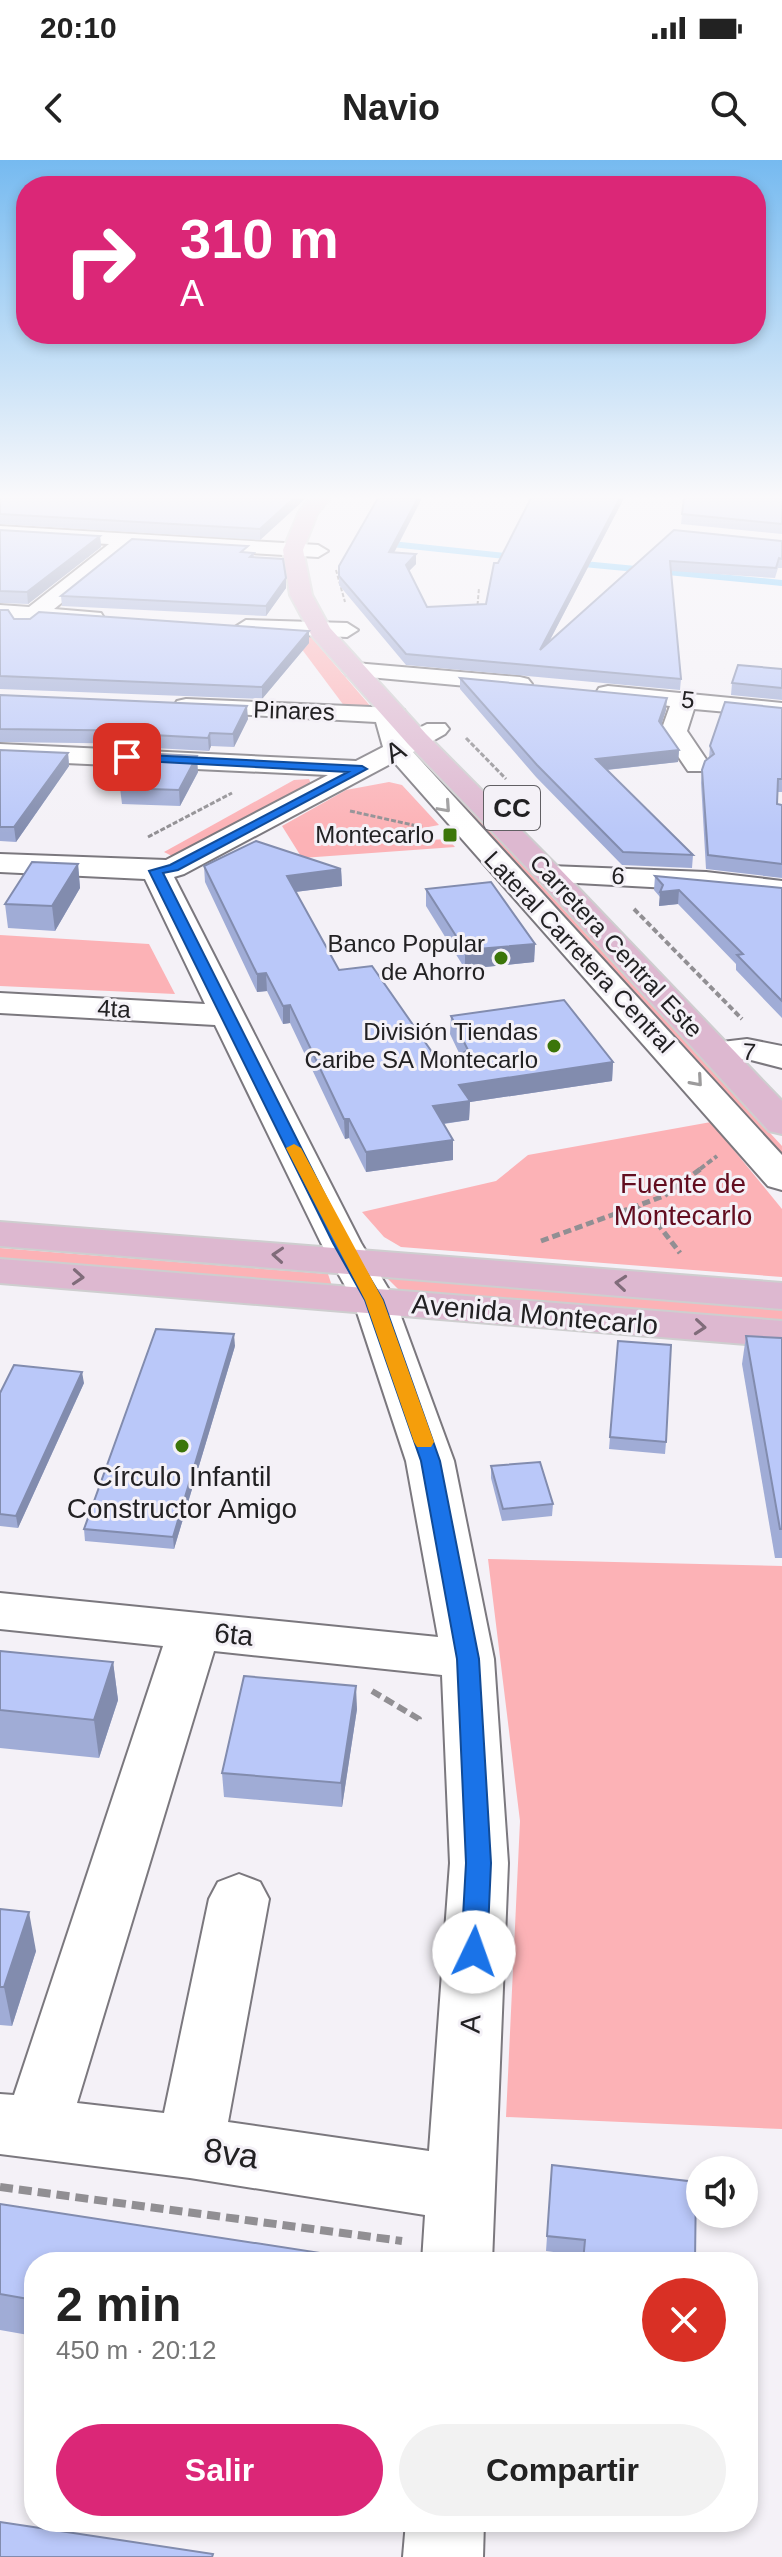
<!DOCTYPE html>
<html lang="es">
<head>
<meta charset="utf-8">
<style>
	body { margin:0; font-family:Helvetica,sans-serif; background:#f2f2f2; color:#222; height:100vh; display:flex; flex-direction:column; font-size:30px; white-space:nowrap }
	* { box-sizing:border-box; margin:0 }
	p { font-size:26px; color:#767676 }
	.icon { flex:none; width:44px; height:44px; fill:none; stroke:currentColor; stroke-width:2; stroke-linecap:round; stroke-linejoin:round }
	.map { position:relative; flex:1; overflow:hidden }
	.panel { position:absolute; left:24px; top:2092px; width:734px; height:280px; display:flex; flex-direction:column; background:#fff; border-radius:32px; box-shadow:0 4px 12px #0003 }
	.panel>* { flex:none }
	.hud { position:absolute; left:16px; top:16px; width:750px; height:168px; border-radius:32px; box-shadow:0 4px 12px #0003; background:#db2777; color:#fff; overflow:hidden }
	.controls { position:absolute; left:686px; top:1996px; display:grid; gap:16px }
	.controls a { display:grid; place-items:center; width:72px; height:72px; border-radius:50%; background:#fff; box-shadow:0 4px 12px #0003; font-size:40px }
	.pin { position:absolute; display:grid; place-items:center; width:68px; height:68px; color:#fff; margin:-34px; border-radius:16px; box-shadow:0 4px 12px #0006 }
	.me { position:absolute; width:88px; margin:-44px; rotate:3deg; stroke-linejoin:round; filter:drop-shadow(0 0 6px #0008) }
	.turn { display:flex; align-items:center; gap:28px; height:168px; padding:0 32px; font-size:36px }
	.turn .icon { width:104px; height:104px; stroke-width:2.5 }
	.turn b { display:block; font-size:56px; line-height:68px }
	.round { display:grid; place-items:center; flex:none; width:84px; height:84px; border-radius:42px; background:#f2f2f2 }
	.overview { display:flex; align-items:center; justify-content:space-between; height:136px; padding:0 32px }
	h1 { font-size:48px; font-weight:700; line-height:60px }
	.primary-button { display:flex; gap:16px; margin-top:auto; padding:16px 32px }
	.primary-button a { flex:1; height:92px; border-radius:48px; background:#db2777; color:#fff; font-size:32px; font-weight:700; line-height:92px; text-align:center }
	.primary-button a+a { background:#f2f2f2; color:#222 }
	.status { display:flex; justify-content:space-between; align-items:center; height:56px; padding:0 40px; background:#fff; direction:ltr }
	.status svg { height:22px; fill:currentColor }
	header { display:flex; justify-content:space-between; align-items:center; height:104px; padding:0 32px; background:#fff; font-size:36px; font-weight:700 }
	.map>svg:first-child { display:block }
	.green { fill:#fcb2b6 }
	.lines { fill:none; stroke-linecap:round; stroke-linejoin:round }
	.stream { stroke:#6bc4fc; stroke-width:6 }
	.minor-casing { stroke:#7b787e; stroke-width:4 }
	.major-casing { stroke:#cececf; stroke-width:4 }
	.path-far5 { stroke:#918f93; stroke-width:2; stroke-dasharray:4 2; stroke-linecap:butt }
	.path-far4 { stroke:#918f93; stroke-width:3; stroke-dasharray:5 2; stroke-linecap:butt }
	.path-far3 { stroke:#918f93; stroke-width:4; stroke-dasharray:6 3; stroke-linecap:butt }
	.path-far2 { stroke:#918f93; stroke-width:5; stroke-dasharray:8 4; stroke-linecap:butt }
	.path-far1 { stroke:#918f93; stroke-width:6; stroke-dasharray:10 5; stroke-linecap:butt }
	.path { stroke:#918f93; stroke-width:8; stroke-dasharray:13 6; stroke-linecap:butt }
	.minor { fill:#fff; fill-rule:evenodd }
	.major { fill:#ddb8d0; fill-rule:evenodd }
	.wall { fill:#a0acd6 }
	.shaded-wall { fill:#828cae }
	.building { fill:#bac8f9; stroke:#828cae; stroke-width:2 }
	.oneway { stroke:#9c9b9c }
	.oneway2 { stroke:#806c7a }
	.route { fill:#1a73e8; stroke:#114b97; stroke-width:2 }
	.slow { fill:#f59e0b }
	.poi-dot { fill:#3b7509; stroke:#f4f1f7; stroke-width:3 }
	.labels { text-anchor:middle; stroke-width:6; stroke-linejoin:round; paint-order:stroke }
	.far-street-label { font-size:24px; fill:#222123; stroke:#f4f1f7 }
	.far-poi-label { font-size:24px; fill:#222123; stroke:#f4f1f7; text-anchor:end }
	.shield { fill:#f4f1f7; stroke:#615f63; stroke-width:2 }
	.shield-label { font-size:26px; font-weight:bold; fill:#222123 }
	.street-label { font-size:28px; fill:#222123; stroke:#f4f1f7 }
	.park-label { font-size:28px; fill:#620c1f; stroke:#f4f1f7 }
	.poi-label { font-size:28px; fill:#222123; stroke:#f4f1f7 }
	.near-street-label { font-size:34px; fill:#222123; stroke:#f4f1f7 }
</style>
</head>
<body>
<div class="status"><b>20:10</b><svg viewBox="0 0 49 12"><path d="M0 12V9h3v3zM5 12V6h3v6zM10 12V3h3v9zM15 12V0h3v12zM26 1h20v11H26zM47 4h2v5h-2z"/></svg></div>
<header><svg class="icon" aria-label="back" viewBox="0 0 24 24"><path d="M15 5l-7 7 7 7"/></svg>Navio<svg class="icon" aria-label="search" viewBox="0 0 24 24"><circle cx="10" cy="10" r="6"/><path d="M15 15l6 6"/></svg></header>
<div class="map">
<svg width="782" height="2397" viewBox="0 0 782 2397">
	<rect width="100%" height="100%" fill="#f4f1f7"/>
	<g class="green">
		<path d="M292,476L311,477L372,548L345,547Z"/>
		<path d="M419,593L782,986V1003L526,716L413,596Z"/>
		<path d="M309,619L311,624L180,695L172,696L164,692L294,620Z"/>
		<path d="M389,622L402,625L439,665L423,668L429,680L448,679L455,687L302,698L282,666L346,630Z"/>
		<path d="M0,775L149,784L175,834L0,826Z"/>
		<path d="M711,962L782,1049V1117L401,1087L384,1077L362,1052L496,1021L528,995Z"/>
		<path d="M0,1088L328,1114L332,1126L0,1100Z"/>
		<path d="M387,1118L782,1149V1161L400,1131Z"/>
		<path d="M488,1399L782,1406V1969L506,1957L520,1661Z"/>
	</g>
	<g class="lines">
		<g class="stream">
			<path d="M382,383L515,397"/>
			<path d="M573,403L782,423"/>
		</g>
		<defs>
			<g id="minor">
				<path d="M0,366L318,385L328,391L318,397L132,386L54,449L101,453L104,458L101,463L39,461L23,470L15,468L12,463L14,459H0V445L29,447L109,384L0,378Z"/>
				<path d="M246,460L347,463L358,470L347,477L238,472L235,467Z"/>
				<path d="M355,503L520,517L528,519L532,524L528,529L520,531L347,515L343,510L347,505Z"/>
				<path d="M608,526L782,543V557L694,549L687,571L710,605L706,611H688L661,571L670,546L599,538L596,533L599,528Z"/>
				<path d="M186,539L395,548L404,550L407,555L401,561L405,575L427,564H445L449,569L445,574L413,592L782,995V1030L768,1026L394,602L184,714L174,717L361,1083L395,1140L454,1301L494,1499L508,1703L492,2102H422L425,2055L190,2018L0,1994V1934L14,1935L163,1486L0,1469V1433L438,1477L406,1301L353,1140L321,1083L215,865L0,853V833L205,844L145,719L0,712V694L166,700L328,615L0,600V584L356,601L383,587L376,562L177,551L174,546L177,541ZM214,1491L442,1515L450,1703L429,1991L228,1962L269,1739L260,1722L239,1714L218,1722L209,1739L164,1953L77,1943Z"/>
				<path d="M550,706L706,712L782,721V739L706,730L540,721L535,715L540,709Z"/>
				<path d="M747,879L782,886V908L747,899L717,901L705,898L700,891L705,884Z"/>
				<path d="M406,2362H484L483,2397H403Z"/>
			</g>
			<g id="major">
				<path d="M311,338H330L317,354L303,390L312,435L330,468L426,574L560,709L782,941V974L769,971L540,721L408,584L312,476L290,435L283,390L299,352Z"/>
				<path d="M0,1062L782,1123V1149L0,1086Z"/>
				<path d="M0,1099L782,1161V1187L0,1123Z"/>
			</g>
		</defs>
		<use href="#minor" class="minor-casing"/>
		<use href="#major" class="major-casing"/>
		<g class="path-far5">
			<path d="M336,410L345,442"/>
			<path d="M477,451L479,428"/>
		</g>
		<g class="path-far4">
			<path d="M466,578L506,619"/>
			<path d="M350,651L422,667"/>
			<path d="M148,677L232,633"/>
		</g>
		<g class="path-far3">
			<path d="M634,749L742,859"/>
			<path d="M700,1009L717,996"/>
		</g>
		<g class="path-far2">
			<path d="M638,1048L654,1059L680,1093"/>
			<path d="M541,1081L664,1036L703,1007"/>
		</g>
		<path class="path-far1" d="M372,1531L419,1559V1563"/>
		<path class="path" d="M0,2027L402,2081"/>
		<use href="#minor" class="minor"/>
		<use href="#major" class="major"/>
	</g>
	<g class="wall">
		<path d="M0,338H306L260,380L0,364Z"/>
		<path d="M378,338H422L394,393L416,404L409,411L427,447L486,444L498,403L624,338L549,482L674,370L782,381V408H778L775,418L671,411L681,519L680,530L406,505L339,425V406Z"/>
		<path d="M684,338H782V374L681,364Z"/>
		<path d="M0,370L100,376L101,387L28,444L0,443Z"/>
		<path d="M248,393H254V397L286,428L266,456L62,446L61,436Z"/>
		<path d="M0,450L14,459L309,483L262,539L0,529Z"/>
		<path d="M782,509V540L731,535L732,523Z"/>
		<path d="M460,518L666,550L661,564L679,590L678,602L607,610L693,695L692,708L622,705L536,617L460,529Z"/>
		<path d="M0,535L248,559L234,587L211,586L209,591L154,588V584L0,582Z"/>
		<path d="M782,548V632H777V644L782,645V718L706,709L701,623L702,610L709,598L710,586Z"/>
		<path d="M0,590L68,593L69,606L16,682L0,681Z"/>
		<path d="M198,612L180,646L122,644L120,628Z"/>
		<path d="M78,704L80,728L55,771L8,768L5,744Z"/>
		<path d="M204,706L341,709L342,726L295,732L339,810L441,905L460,895L450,874L451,856L613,902L612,921L470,942L469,960L444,964L453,1000L366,1012L349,978L345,979L290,863L283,864L267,831L257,832L205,722Z"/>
		<path d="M655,716L782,728V858L736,810V804L678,744L659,746L660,737L654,730Z"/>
		<path d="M426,729L535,784L534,802L465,809L426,746Z"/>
		<path d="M746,1176L782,1178V1398H775L742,1204Z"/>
		<path d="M618,1181L666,1282L665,1294L609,1289Z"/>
		<path d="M235,1186L174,1389L85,1381L84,1369Z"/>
		<path d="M84,1223L18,1368L0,1366V1233Z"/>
		<path d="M491,1306L553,1344L552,1356L502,1361L491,1318Z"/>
		<path d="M0,1491L113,1502L118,1540L99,1598L0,1588Z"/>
		<path d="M357,1549L342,1647L224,1637L222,1613Z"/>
		<path d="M0,1749L36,1791L12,1866L0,1865Z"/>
		<path d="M552,2005L695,2102H582L583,2096L546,2091Z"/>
		<path d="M0,2044L327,2094L328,2102H34V2176L0,2170Z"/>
	</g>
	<g class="shaded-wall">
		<path d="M294,338H306L260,380V369Z"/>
		<path d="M418,338H422L389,402V392Z"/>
		<path d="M620,338H624L539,501L540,490Z"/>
		<path d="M100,376L101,387L28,444L27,432Z"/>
		<path d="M416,394V404L406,414V405Z"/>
		<path d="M286,418V428L266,456V446Z"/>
		<path d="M309,471V483L262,539V527Z"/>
		<path d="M667,538L666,550L659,573V561Z"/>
		<path d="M247,546L248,559L234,587L233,574Z"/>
		<path d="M210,573L211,586L209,591L208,578Z"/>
		<path d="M679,590L678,602L595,611L596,599Z"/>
		<path d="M68,593L69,606L16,682L14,667Z"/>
		<path d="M197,596L198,612L180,646L179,630Z"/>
		<path d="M78,704L80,728L55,771L52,746Z"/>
		<path d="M341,709L342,726L287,733V716Z"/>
		<path d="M679,730L678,744L659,746L660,732Z"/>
		<path d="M535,784L534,802L465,809V790Z"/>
		<path d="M266,813L267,831L257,832V814Z"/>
		<path d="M290,845V863L283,864V846Z"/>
		<path d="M613,902L612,921L470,942L469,960L433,965V946L459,925Z"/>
		<path d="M344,959H349V978L345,979Z"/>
		<path d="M453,980V1000L366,1012V992Z"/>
		<path d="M234,1174L235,1186L174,1389L173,1377Z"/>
		<path d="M82,1212L84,1223L18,1368L16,1356Z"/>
		<path d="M113,1502L118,1540L99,1598L94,1560Z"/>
		<path d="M356,1526L357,1549L342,1647L341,1623Z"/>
		<path d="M29,1752L36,1791L12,1866L4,1827Z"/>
	</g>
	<g class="building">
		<path d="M0,338H294L260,369L0,354Z"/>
		<path d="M378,338H418L389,392L416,394L406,405L427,447L486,444L494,403H498L531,338H620L540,490L674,370L782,381V399L779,398L776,408L670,401L681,519L406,494L339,416V406Z"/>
		<path d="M684,338H782V364L682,354Z"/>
		<path d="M0,370L100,376L27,432L0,431Z"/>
		<path d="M132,379L248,386L241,392L254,393L250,397L283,399L286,418L266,446L61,436Z"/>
		<path d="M0,450H8L14,459H30L39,452L309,471L262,527L0,516Z"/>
		<path d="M738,505L782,509V528L732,523Z"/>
		<path d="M460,518L667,538L659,561L679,590L596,599L693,695L623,692L537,605Z"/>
		<path d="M0,535L247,546L233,574L210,573L208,578L153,575L155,571L0,569Z"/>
		<path d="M725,542L782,548V619H778L777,644L782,645V704L708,695L702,610L705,601L714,594L710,586Z"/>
		<path d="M0,590L68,593L14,667H0Z"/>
		<path d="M140,593L197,596L179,630L120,628Z"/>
		<path d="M256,681L341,709L287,716L339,810L372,806L441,905L468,890L451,856L564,840L613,902L459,925L470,941L433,946L453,980L366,992L349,959H344L290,845L283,846L266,813L257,814L204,706Z"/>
		<path d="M32,702L78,704L52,746L5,744Z"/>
		<path d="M655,716L782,728V841L737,795L743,794L679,730L660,732L663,725Z"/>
		<path d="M491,722L535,784L465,790L426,729Z"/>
		<path d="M156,1169L234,1174L173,1377L84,1369Z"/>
		<path d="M746,1176L782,1178V1369H780Z"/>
		<path d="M618,1181L671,1185L666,1282L610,1277Z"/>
		<path d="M14,1205L82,1212L16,1356L0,1354V1233Z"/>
		<path d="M540,1302L553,1344L503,1349L491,1306Z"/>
		<path d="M0,1491L113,1502L94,1560L0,1550Z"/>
		<path d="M244,1516L356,1526L341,1623L222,1613Z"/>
		<path d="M0,1749L29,1752L4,1827H0Z"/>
		<path d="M552,2005L696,2022L695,2102H583L585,2080L547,2076Z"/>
		<path d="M0,2044L327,2094L326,2102H34V2140L0,2134Z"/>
		<path d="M0,2362L213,2394L212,2397H0Z"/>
	</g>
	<defs><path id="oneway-chevron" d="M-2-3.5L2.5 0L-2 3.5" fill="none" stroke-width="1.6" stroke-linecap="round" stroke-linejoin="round" transform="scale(2)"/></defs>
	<g class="oneway">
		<use href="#oneway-chevron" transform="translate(445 647) rotate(48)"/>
		<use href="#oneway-chevron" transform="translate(697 921) rotate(49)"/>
	</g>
	<g class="oneway2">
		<use href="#oneway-chevron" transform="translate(278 1095) rotate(-176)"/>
		<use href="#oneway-chevron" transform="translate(78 1117) rotate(4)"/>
		<use href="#oneway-chevron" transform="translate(621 1123) rotate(-175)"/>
		<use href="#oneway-chevron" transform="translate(700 1167) rotate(5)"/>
	</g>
	<linearGradient id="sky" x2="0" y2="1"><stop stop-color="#76baf0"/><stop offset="0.5" stop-color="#faf9fb"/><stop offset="1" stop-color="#faf9fb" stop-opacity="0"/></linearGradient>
	<rect width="782" height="674" fill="url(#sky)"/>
	<path class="route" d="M127,594L362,606L367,609L178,710L163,713L349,1083L383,1140L440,1301L479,1499L491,1703L487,1792L483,1799L474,1803L465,1799L461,1792L466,1703L457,1499L421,1301L365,1140L333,1083L149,711L170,705L348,612L123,600L122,597Z"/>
	<path class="slow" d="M294,984L301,988L383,1140L434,1282L431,1287H417L414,1282L365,1140L286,988Z"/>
	<g class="poi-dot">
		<rect x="442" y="667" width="16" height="16" rx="4"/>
		<circle cx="501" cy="798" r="8"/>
		<circle cx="554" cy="886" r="8"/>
		<circle cx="182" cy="1286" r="8"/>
	</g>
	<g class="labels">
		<g class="far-street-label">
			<text transform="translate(688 540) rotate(6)" y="8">5</text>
			<text transform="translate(294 551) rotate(2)" y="8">Pinares</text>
			<text transform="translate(618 716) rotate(3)" y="8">6</text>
			<text transform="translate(616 786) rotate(47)" y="8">Carretera Central Este</text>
			<text transform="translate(579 792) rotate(47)" y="8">Lateral Carretera Central</text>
			<text transform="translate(114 849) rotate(3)" y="8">4ta</text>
			<text transform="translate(749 892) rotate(5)" y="8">7</text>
		</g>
		<g class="far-poi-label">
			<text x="434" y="683">Montecarlo</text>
			<text x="485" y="792">Banco Popular<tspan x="485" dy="28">de Ahorro</tspan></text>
			<text x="538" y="880">División Tiendas<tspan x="538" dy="28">Caribe SA Montecarlo</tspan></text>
		</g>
		<rect class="shield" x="484" y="626" width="56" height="44" rx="6"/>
		<g class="shield-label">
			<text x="512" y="657">CC</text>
		</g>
		<g class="street-label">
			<text transform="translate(395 591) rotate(-28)" y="10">A</text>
			<text transform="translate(535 1154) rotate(5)" y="10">Avenida Montecarlo</text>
			<text transform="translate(234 1474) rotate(6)" y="10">6ta</text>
			<text transform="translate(470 1864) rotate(-87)" y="10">A</text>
		</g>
		<g class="park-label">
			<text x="683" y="1033">Fuente de<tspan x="683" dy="32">Montecarlo</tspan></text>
		</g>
		<g class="poi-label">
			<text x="182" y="1326">Círculo Infantil<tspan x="182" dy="32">Constructor Amigo</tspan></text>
		</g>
		<g class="near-street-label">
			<text transform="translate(231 1993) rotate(8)" y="12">8va</text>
		</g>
	</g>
</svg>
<div class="controls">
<a><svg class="icon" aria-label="sound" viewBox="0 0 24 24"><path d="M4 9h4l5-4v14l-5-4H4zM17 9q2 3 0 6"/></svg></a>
</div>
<div class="pin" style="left:127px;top:597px;background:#d93025"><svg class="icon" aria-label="arrive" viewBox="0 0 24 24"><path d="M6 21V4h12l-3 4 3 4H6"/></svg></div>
<svg class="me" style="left:474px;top:1792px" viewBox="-20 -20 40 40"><circle r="19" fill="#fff"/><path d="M0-13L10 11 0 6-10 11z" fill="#1a73e8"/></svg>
<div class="hud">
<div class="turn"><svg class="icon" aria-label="right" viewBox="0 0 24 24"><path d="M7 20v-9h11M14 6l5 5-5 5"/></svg><div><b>310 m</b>A</div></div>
</div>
<section class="panel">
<div class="overview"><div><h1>2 min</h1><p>450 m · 20:12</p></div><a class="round" style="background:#d93025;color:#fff"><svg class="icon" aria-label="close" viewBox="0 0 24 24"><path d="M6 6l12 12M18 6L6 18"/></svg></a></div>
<div class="primary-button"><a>Salir</a><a>Compartir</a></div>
</section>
</div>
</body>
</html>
